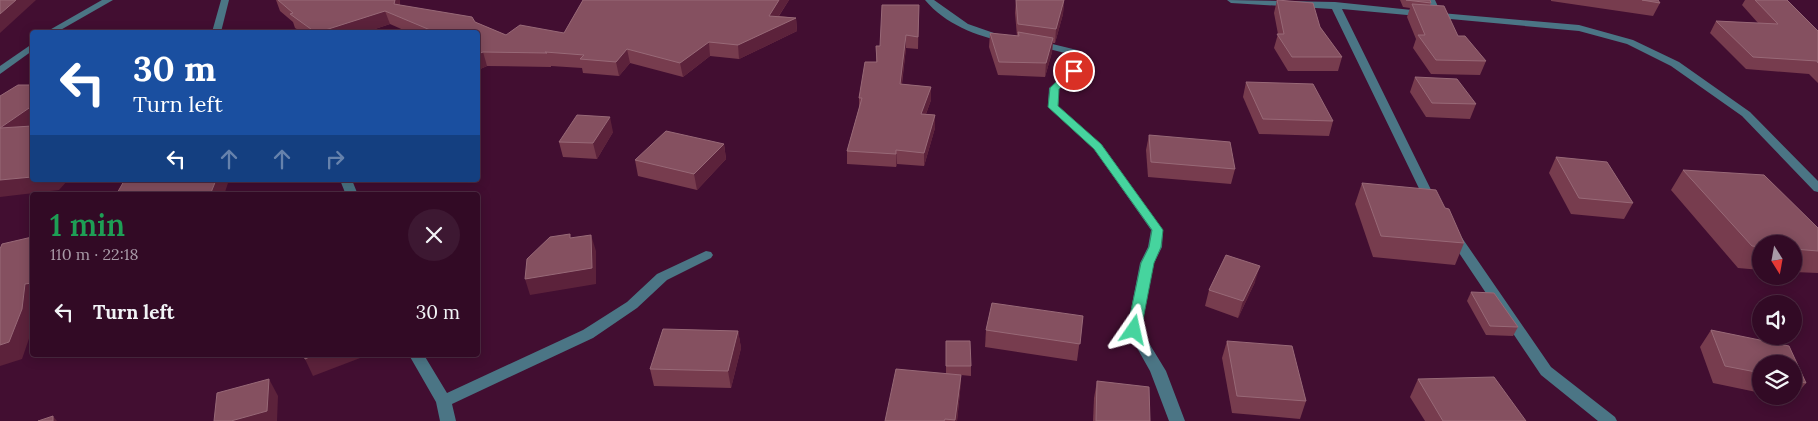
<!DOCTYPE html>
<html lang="en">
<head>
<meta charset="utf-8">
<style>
	body { margin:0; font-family:Lora,serif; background:#3d1832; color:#f1f3f6; height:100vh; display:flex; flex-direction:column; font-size:19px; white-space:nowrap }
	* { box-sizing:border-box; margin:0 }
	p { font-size:16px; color:#a89aa7 }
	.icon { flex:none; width:28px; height:28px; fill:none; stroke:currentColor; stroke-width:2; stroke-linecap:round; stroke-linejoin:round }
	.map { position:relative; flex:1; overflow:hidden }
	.panel { position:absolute; left:30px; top:192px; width:450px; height:165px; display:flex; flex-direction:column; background:#320a25; border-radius:5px; box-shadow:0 2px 12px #0003,0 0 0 1px #4d2b42 }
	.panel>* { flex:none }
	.banner { position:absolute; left:30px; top:30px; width:450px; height:152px; border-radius:5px; box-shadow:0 2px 12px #0003,0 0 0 1px #4d2b42; background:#1a4fa0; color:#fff; overflow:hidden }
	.needle { width:32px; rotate:169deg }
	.buttons { position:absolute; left:1752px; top:235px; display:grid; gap:10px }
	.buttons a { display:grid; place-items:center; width:50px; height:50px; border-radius:50%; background:#320a25; box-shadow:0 2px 12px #0003,0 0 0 1px #4d2b42; font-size:25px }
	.pin { position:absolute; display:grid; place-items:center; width:42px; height:42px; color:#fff; margin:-21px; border:2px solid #fff; border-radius:50%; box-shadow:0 1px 5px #0007 }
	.me { position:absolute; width:55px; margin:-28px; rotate:11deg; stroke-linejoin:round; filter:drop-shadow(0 0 4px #0008) }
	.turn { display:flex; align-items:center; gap:18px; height:105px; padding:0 20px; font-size:22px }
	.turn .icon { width:65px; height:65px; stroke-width:2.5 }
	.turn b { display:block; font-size:35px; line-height:42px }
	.lanes { display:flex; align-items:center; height:48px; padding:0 20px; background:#0003; justify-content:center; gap:25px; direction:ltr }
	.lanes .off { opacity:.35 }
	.round { display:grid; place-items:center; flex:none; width:52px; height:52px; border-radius:26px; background:#3d1832 }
	.overview { display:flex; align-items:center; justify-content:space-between; height:85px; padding:0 20px }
	h1 { font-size:30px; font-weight:600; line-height:38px; color:#1e9e55 }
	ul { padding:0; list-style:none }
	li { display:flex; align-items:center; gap:15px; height:70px; padding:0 20px }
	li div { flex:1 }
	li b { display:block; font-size:19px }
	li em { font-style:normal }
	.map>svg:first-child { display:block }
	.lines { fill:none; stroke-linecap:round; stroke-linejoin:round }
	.street { fill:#4b7585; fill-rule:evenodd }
	.wall { fill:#773c4e }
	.shaded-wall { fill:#5c223b }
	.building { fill:#855060; stroke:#986977 }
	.route { fill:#46d49e; stroke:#2e8a67 }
</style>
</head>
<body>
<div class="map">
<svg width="1818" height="421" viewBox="0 0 1818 421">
	<rect width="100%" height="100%" fill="#420e31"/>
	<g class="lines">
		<g class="street">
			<path d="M102,0H113L57,32H46Z"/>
			<path d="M221,0H229L221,32H212Z"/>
			<path d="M925,0H934L968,24L1011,39L1006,42C976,36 945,24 925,0Z"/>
			<path d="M1227,0L1335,2L1431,12L1427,0H1435L1441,13L1579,25L1633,40L1679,62L1750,112L1818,181V192L1814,191L1742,116L1671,66L1627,44L1579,31L1342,9L1438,204L1432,208L1428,207L1332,9L1231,3Z"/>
			<path d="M1036,40L1077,50L1079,52V71L1059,89L1058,106L1102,145L1163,230L1162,247L1154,263L1141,330L1166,371L1185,421H1169L1150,371L1127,330L1140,263L1148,247L1151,230L1094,149L1048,107L1049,88L1069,70V54L1033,45L1031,43Z"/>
			<path d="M32,44V51L0,74V66Z"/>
			<path d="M340,180H352L358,195H346Z"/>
			<path d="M1453,231L1458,232L1551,367L1615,417L1617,421H1598L1541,375L1447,235Z"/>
			<path d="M706,251L711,252L713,255L711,258L667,280L637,308L593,338L452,404L456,421H440L436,402L409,355H424L447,393L583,330L627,302L657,274Z"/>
		</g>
	</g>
	<g class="wall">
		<path d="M276,0H400V5L475,22L506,35L564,33L583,0H789L779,16L796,18L797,31L739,59L710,56L683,77L630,63L619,76L583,73L582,68L551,66V67L487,66L478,70V32H408L390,24L366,32H302L295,28L293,22L280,11Z"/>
		<path d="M1016,0H1064L1063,14L1055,43H1053L1052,52L1045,77L998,75L989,47L990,33L1017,36L1015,13Z"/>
		<path d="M1277,0L1320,27L1342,57L1338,71H1288L1274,48L1278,34L1274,13Z"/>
		<path d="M1400,0H1430L1431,3L1430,5L1458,36L1486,61L1480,75L1431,74L1413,48L1416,39L1407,17L1410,8L1403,7Z"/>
		<path d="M1551,0H1658L1660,3L1653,16L1551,1Z"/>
		<path d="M1745,0H1787L1818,31V83L1809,74L1746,69L1710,33L1716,21L1758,23L1742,5Z"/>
		<path d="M919,5L918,49L906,48L902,84L931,87V100L926,114L935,115V128L924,166L897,164L896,167L847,164V151L859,108V98L876,62V46H880Z"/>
		<path d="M1415,77L1476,104L1470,119L1426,117L1410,92Z"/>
		<path d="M1246,82L1333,121L1329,136L1259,134L1243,97Z"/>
		<path d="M613,132L597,159L563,157L559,142Z"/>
		<path d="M1149,135L1235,169L1231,184L1148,177L1146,150Z"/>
		<path d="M724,144L726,159L697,190L638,176L635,160Z"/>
		<path d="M1556,157L1633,203L1624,219L1571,214L1549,173Z"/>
		<path d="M1683,170L1818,228V273L1794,272V244H1761V270L1738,268L1671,190Z"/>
		<path d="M1362,183L1464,243L1455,265L1373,257L1355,204Z"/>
		<path d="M1255,282L1238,318L1205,306L1209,290Z"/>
		<path d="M1471,292L1518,327L1513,336L1486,335L1467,301Z"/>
		<path d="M1083,316L1077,361L985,347L986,330Z"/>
		<path d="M1711,330L1789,346L1806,383L1792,400L1775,396H1794V364H1761V393L1713,383L1700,347Z"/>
		<path d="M738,331L741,348L731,388L654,386L650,369Z"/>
		<path d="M946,341L971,366V376L961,375L960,392L957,421H885L946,374Z"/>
		<path d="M1227,341L1306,401L1300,419L1232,413L1222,358Z"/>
		<path d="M1418,379L1526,421H1425L1410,397Z"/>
		<path d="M1097,381L1150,421H1093L1094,398Z"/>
	</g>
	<g class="shaded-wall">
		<path d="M16,0H36L0,33V14Z"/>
		<path d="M395,0H400L399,17L394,4Z"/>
		<path d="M779,0H789L770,29L769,16Z"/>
		<path d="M1064,0L1063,14L1055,43L1056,29Z"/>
		<path d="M385,11L390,24L366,32H319Z"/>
		<path d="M796,18L797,31L739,59L738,45Z"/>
		<path d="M906,35V48L900,97V84Z"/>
		<path d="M1053,38L1052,52L1045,77L1046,63Z"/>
		<path d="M709,42L710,56L683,77L680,63Z"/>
		<path d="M627,49L630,63L619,76L616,62Z"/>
		<path d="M483,52L487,66L478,70V54Z"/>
		<path d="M931,87V100L921,127V114Z"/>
		<path d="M32,106V128H0Z"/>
		<path d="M935,115V128L924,166V153Z"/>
		<path d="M610,117L613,132L597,159L593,143Z"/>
		<path d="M724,144L726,159L697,190L694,174Z"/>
		<path d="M896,150L897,164L896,167Z"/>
		<path d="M32,177V180H68L59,190L0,197V180Z"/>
		<path d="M216,180H229L224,195H210Z"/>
		<path d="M591,235L596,251V284L530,295L525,279Z"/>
		<path d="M1260,266L1255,282L1238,318L1243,301Z"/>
		<path d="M32,280V330L22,359L0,366V345L25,284Z"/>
		<path d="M738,331L741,348L731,388L728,371Z"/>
		<path d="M314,355H368L313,376L305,359Z"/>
		<path d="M961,375L960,392L957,421H955Z"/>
		<path d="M269,379L278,396L277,421H231Z"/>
		<path d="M53,416L57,421H53Z"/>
	</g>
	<g class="building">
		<path d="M0,0H16L0,14Z"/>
		<path d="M278,0H395L394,4L472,17L475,22L506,35L520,25L564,33L583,0H779L769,16L796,18L738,45L709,42L680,63L627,49L616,62L580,59L584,55L545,52L547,53L483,52L478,54V32H435L385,11L319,32H315L290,14L293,13Z"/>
		<path d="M1016,0H1064L1056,29L1018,24Z"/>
		<path d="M1277,0L1313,3L1320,27L1342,57H1292L1277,34H1284Z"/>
		<path d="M1406,0H1430L1431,3Z"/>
		<path d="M1642,0H1658L1660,3Z"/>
		<path d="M1755,0H1787L1818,31V63L1817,61L1753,57L1716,21L1778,24Z"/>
		<path d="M1412,4L1444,6L1458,36H1465L1486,61L1436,60L1418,35H1425Z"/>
		<path d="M882,5H919L918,37L906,35L900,84L931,87L921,114L935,115L924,153L896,150V154L847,151L862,98H859L865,62H877L876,46H880Z"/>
		<path d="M1018,32L1053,38L1046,63L999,62L990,33L1019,36Z"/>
		<path d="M1415,77L1457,79L1476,104L1432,103Z"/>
		<path d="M1246,82L1313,84L1333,121L1263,119Z"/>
		<path d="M18,85H32V106L0,128L32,126V177L0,180V96Z"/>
		<path d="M577,115L610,117L593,143L559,142Z"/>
		<path d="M666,131L724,144L694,174L635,160Z"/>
		<path d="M1149,135L1230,142L1235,169L1151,162Z"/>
		<path d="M1556,157L1607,162L1633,203L1579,198Z"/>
		<path d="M1683,170L1764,175L1818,228V251L1794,249V244H1761V247L1752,246Z"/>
		<path d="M129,180H216L210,195H116L124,181Z"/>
		<path d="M1362,183L1436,190L1445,208L1449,209L1464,243L1381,236Z"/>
		<path d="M570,234V238L591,235L592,268L525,279L527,259L550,237Z"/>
		<path d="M32,237V283L25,284L22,309L9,342L0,345V249L2,244Z"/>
		<path d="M1226,255L1260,266L1243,301L1209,290Z"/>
		<path d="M1471,292L1494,293L1518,327L1490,326Z"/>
		<path d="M992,303L1083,316L1080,344L986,330Z"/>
		<path d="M663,329L738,331L728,371L650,369Z"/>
		<path d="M1711,330L1789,346L1806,383L1794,380V364H1761V373L1725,366Z"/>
		<path d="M946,341H970L971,366H946Z"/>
		<path d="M1227,341L1292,346L1306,401L1237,396Z"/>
		<path d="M304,355H314L305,359Z"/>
		<path d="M896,369L961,375L955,420L945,419L944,421H885Z"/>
		<path d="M1494,377L1526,421H1443L1418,379Z"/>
		<path d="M269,379L267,411L231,421H214L217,393Z"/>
		<path d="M1097,381L1149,387L1150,421H1096Z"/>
		<path d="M53,416V421H38Z"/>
	</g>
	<path class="route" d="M1070,69L1078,71L1059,89L1058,106L1101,144L1163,230L1161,247L1154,263L1141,330L1134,335L1127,330L1141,263L1149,247L1152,230L1094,149L1048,107L1050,88Z"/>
</svg>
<div class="buttons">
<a><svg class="needle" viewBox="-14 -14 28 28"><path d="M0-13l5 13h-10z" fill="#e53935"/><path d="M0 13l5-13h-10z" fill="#a89aa7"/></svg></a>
<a><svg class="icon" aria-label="sound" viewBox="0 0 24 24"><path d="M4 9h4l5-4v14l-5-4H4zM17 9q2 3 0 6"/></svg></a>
<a><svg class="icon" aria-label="layers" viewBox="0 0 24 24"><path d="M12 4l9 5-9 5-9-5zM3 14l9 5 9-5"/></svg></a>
</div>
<div class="pin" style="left:1074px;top:71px;background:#d93025"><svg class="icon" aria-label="arrive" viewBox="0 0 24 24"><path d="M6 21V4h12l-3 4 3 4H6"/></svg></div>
<svg class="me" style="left:1134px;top:330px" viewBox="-20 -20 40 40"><path d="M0-17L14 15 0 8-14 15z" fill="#46d49e" stroke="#fff" stroke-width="4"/></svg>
<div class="banner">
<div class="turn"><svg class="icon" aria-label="left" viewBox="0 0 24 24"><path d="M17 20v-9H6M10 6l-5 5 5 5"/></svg><div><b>30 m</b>Turn left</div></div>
<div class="lanes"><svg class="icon" aria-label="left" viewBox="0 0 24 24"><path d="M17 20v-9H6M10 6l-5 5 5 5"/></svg><svg class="icon off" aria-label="ahead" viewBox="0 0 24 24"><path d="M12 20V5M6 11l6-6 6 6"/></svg><svg class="icon off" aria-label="ahead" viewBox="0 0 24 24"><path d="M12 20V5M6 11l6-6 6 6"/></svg><svg class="icon off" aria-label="right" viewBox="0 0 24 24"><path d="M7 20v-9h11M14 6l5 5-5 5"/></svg></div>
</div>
<section class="panel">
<div class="overview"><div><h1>1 min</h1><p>110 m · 22:18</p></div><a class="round"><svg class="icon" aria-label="close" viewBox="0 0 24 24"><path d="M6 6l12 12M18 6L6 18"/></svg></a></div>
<ul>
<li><svg class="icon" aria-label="left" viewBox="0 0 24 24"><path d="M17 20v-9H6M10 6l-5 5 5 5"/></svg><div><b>Turn left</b></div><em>30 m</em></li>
</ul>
</section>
</div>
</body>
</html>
